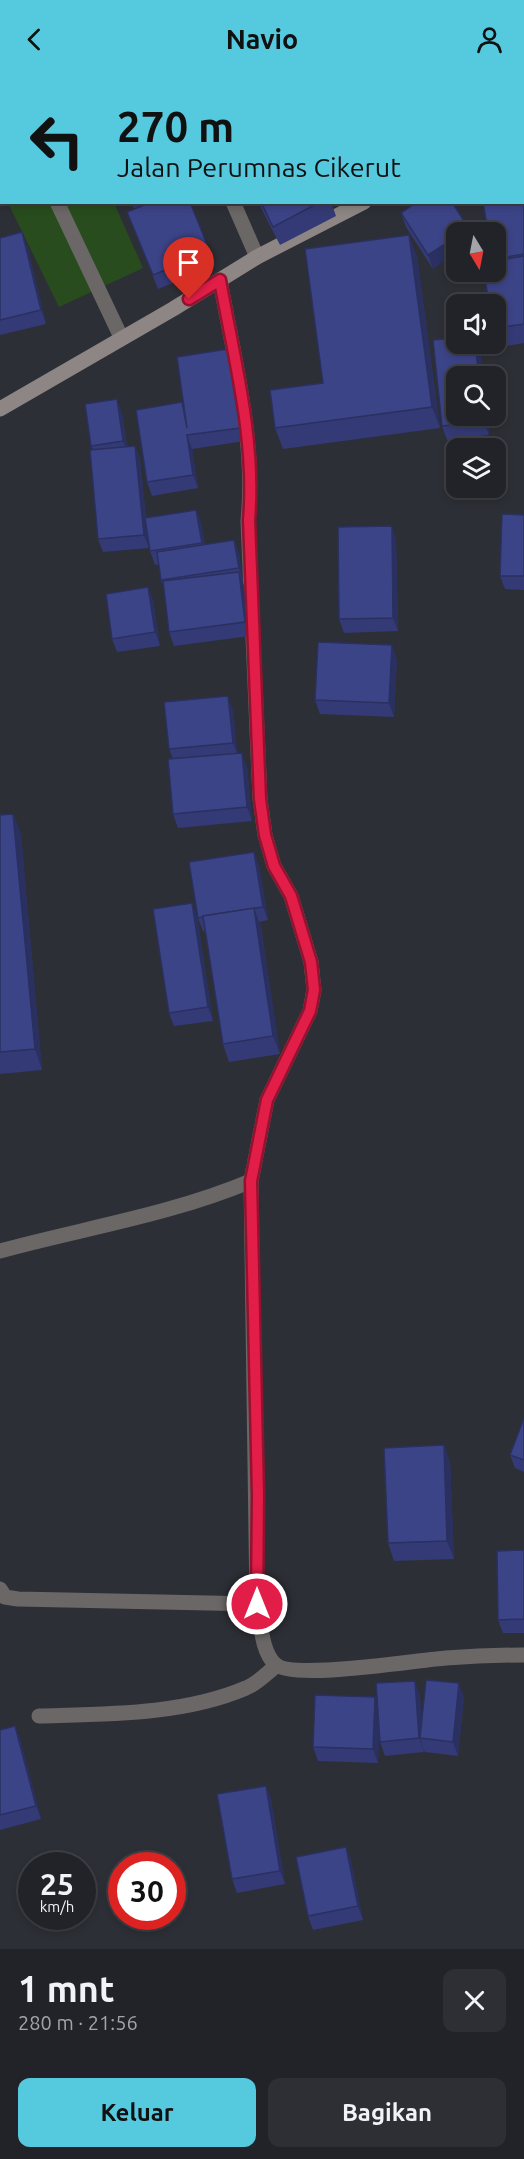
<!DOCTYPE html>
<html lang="id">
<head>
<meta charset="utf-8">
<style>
	body { margin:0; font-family:Ubuntu,sans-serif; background:#2e2f34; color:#f1f3f6; height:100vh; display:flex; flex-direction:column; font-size:22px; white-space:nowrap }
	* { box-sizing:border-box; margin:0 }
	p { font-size:20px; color:#a2a4a8 }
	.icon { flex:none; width:33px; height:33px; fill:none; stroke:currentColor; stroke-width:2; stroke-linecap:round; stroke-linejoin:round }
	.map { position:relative; height:1871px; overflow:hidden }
	.details { display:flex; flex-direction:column; background:#222328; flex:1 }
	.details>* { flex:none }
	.top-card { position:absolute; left:0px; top:0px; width:525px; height:126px; box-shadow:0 3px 9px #0003,0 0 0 2px #3f4045; background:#55cadf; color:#111; overflow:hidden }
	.needle { width:39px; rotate:170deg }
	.buttons { position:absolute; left:446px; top:144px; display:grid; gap:12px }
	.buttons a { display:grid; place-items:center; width:60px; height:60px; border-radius:12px; background:#222328; box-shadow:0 3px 9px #0003,0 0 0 2px #3f4045; font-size:30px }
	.speed { position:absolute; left:18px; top:1774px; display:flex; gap:12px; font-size:30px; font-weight:700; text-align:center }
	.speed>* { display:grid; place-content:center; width:78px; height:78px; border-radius:50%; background:#222328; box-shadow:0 3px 9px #0003,0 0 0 2px #3f4045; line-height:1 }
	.speed small { font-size:15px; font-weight:400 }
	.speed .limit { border:9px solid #d22; background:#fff; color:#111 }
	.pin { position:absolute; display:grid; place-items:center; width:51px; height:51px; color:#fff; margin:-62px -26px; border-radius:50% 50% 50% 0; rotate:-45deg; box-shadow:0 0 6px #0007 }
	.pin .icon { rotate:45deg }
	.me { position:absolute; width:66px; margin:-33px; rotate:0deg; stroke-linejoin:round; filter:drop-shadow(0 0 4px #0008) }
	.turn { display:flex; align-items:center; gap:21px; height:126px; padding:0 18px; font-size:27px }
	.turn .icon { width:78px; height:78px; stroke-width:2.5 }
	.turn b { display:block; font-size:42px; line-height:51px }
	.round { display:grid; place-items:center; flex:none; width:63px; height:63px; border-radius:12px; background:#2e2f34 }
	.head { display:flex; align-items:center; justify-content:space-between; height:102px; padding:0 18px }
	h1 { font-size:36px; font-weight:700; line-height:45px }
	.action { display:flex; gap:12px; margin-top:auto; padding:12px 18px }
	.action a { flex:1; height:69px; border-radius:12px; background:#55cadf; color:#111; font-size:24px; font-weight:700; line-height:69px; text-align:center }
	.action a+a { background:#2e2f34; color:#f1f3f6 }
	header { display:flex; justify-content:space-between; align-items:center; height:78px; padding:0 18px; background:#55cadf; color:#111; font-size:27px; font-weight:700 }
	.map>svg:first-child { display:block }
	.green { fill:#284c1e }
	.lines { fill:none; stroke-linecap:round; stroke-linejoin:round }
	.street { stroke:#6b6766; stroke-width:15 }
	.secondary { stroke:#8d8685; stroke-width:15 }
	.wall { fill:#343a75 }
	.shaded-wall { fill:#2a305f }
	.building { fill:#3c4488; stroke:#2a305f; stroke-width:1.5 }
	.route-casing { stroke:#92132f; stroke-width:15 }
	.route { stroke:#e11d48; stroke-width:10 }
</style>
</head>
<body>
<header><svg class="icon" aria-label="back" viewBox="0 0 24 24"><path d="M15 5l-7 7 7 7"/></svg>Navio<svg class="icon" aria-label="person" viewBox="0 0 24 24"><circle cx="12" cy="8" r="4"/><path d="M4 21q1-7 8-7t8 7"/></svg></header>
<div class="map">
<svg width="524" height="1871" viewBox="0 0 524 1871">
	<rect width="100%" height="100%" fill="#2d2f36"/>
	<path class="green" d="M8,125H114L143,190L59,229Z"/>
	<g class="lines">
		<g class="street">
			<path d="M194,2V0"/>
			<path d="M0,6L2,9"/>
			<path d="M57,124L121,259"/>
			<path d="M233,124L257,179"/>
			<path d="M220,202C234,281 256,362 248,443L260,721L265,757L274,788L291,818L311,884L314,912L310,933L267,1022L251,1103L257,1526C261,1544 261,1573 275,1586C292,1603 417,1582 446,1580C472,1578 498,1577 524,1577"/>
			<path d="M0,1173C84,1150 170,1137 251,1103"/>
			<path d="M0,1511L5,1519L18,1521L257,1526"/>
			<path d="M39,1638C107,1636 183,1637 246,1610C257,1606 267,1595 276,1588"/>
		</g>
		<path class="secondary" d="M0,331L173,231L257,179L364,124"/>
	</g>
	<g class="wall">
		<path d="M524,58V265L500,269L495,255V154L524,124Z"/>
		<path d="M131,124H190L215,188L158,211L127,134L134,131Z"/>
		<path d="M258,124H331L336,138L280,167Z"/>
		<path d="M401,135L469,151L470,154H456L433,191L406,149Z"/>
		<path d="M0,160L27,168L46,246L0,257Z"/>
		<path d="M417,178L440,350L283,371L275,350L323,305Z"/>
		<path d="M456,260V266H477L480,271L483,298H456V338H487L489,357L447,362L442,348L433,262Z"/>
		<path d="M233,284L245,363L192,371L198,410L152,418L147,404L184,331Z"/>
		<path d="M122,335L127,368H135L140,381L146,440L196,432L201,445L205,467L234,462L239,476L243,504H242L244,508L250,558L174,568L169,554L164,509L161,502L159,486L155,487L150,473L148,455L149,470L103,474L98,461L93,372L91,368Z"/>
		<path d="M524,437V512L505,511L500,498Z"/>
		<path d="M396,461L398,553L344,555L339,541Z"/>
		<path d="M148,509L153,523L160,568L117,574L112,561Z"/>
		<path d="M397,581L394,639L320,636L315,622Z"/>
		<path d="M233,632L237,675L247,689L252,743L178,750L173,736V681L169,671Z"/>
		<path d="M13,736L21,757L42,992L0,996V737Z"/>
		<path d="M259,788L268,842L259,844L261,849L280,976L229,984L223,966L206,853H203L198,840Z"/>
		<path d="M197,838L213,943L174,948L169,935Z"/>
		<path d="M524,1340V1394L515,1390L510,1377Z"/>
		<path d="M444,1367L450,1385L454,1481L394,1483L388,1465Z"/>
		<path d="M524,1472V1555H503L498,1542Z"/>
		<path d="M420,1617L421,1643L464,1619L458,1678L425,1674L423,1671L424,1674L385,1678L380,1664L379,1650L378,1685L318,1683L313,1669L377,1627Z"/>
		<path d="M15,1648L20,1661L41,1741L0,1752V1652Z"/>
		<path d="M266,1708L271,1721L285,1806L237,1815L232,1801Z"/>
		<path d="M346,1769L351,1783L363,1842L313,1852L308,1838Z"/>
	</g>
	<g class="shaded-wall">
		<path d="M22,154L27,168L46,246L41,232Z"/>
		<path d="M409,157L417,178L440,350L432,329Z"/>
		<path d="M456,159V176L433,191L428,177Z"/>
		<path d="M475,266H477L480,271L483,298H479Z"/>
		<path d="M228,271L233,284L245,363L240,350Z"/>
		<path d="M117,321L122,335L128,377L123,363Z"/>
		<path d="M483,338H487L489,357L484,344Z"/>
		<path d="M187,357L192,371L198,410L193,397Z"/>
		<path d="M135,368L140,381L149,470L144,457Z"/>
		<path d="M196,432L201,445L207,479L202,465Z"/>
		<path d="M392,448L396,461L398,553L393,540Z"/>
		<path d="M234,462L239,476L243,504L239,490Z"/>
		<path d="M239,494L244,508L250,558L245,544Z"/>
		<path d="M148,509L153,523L160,568L155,554Z"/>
		<path d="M392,567L397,581L394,639L389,625Z"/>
		<path d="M228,618L233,632L238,679L233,665Z"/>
		<path d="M242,675L247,689L252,743L247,729Z"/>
		<path d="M13,736L21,757L42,992L35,971Z"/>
		<path d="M254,774L259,788L268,842L263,829Z"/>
		<path d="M192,825L197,838L213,943L208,929Z"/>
		<path d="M254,830L261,849L280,976L273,958Z"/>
		<path d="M444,1367L450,1385L454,1481L447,1463Z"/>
		<path d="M415,1603L420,1617L423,1661L420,1660L424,1674L419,1660Z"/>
		<path d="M459,1605L464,1619L458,1678L453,1664Z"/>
		<path d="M375,1619L380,1633L378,1685L373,1671Z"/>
		<path d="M15,1648L20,1661L41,1741L36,1728Z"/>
		<path d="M266,1708L271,1721L285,1806L280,1793Z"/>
		<path d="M346,1769L351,1783L363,1842L358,1828Z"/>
	</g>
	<g class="building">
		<path d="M75,0H122V2H76Z"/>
		<path d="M290,0H321L317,2H291Z"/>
		<path d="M321,0H354L355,2H317Z"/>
		<path d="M362,0H429V2H363Z"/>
		<path d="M435,0H494L495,2H436Z"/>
		<path d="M524,115V176L495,181V154H488L483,124H524Z"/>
		<path d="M151,124H190L210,174L153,197L127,134Z"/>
		<path d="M261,124H320L273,149Z"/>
		<path d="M417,124H452L469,151L463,154H456V159L428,177L401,135Z"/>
		<path d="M22,154L41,232L0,242V160Z"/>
		<path d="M409,157L432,329L275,350L270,312L323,305L305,171Z"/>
		<path d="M524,178V246L495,250V226H489L484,194H495V183Z"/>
		<path d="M456,260V266H475L479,298H456V338H483L484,344L442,348L433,262Z"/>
		<path d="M228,271L240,350L187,357L193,397L147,404L136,332L182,324L187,350L177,279Z"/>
		<path d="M117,321L123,363L91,368L85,326Z"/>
		<path d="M135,368L144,457L98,461L90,372Z"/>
		<path d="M196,432L202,465L150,473L145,440Z"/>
		<path d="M502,436L524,437V498H500Z"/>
		<path d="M392,448L393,540L339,541L338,449Z"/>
		<path d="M234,462L239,490L161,502L157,474Z"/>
		<path d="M239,494L245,544L169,554L163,503Z"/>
		<path d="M148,509L155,554L112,561L106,516Z"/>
		<path d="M318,564L392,567L389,625L315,622Z"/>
		<path d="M228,618L233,665L169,671L164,624Z"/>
		<path d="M242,675L247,729L173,736L168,681Z"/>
		<path d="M13,736L35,971L0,974V737Z"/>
		<path d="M254,774L263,829L203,838V839L198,840L189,784Z"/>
		<path d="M192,825L208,929L169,935L153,831Z"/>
		<path d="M254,830L273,958L223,966L203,838Z"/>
		<path d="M524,1340V1382L510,1377Z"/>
		<path d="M444,1367L447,1463L388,1465L384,1370Z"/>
		<path d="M524,1472V1541L498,1542L497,1473Z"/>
		<path d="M426,1602L459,1605L453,1664L420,1660Z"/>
		<path d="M415,1603L419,1660L380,1664L376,1605Z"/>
		<path d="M315,1617L375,1619L373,1671L313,1669Z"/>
		<path d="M15,1648L36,1728L0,1737V1652Z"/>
		<path d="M266,1708L280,1793L232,1801L217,1716Z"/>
		<path d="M346,1769L358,1828L308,1838L296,1779Z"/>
	</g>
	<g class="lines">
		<defs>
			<path id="route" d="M189,221L220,202C234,281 256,362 249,442L260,721L265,757L274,788L291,818L311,884L314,912L310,933L267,1022L251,1103L258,1417L257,1526"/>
		</defs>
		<use href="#route" class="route-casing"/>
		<use href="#route" class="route"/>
	</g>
</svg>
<div class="buttons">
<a><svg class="needle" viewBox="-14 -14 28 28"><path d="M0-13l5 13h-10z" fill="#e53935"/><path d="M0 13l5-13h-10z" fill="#a2a4a8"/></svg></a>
<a><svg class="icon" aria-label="sound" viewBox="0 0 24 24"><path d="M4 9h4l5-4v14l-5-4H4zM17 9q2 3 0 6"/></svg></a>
<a><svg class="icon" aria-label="search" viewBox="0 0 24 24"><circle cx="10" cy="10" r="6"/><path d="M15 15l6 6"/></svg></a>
<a><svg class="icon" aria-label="layers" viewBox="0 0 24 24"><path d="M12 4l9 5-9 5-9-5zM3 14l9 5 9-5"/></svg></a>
</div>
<div class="speed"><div>25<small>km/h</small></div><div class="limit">30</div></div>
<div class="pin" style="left:189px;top:221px;background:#d93025"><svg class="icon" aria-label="arrive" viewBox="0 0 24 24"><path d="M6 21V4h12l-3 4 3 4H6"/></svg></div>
<svg class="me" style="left:257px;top:1526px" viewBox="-20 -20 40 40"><circle r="17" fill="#e11d48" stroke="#fff" stroke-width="3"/><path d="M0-11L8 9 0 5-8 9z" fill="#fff"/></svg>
<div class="top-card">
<div class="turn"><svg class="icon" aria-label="left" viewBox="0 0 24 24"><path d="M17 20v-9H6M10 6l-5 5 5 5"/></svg><div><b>270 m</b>Jalan Perumnas Cikerut</div></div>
</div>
</div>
<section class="details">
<div class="head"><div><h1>1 mnt</h1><p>280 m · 21:56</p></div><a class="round"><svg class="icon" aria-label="close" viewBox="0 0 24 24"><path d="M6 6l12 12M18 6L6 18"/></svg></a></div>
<div class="action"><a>Keluar</a><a>Bagikan</a></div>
</section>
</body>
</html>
